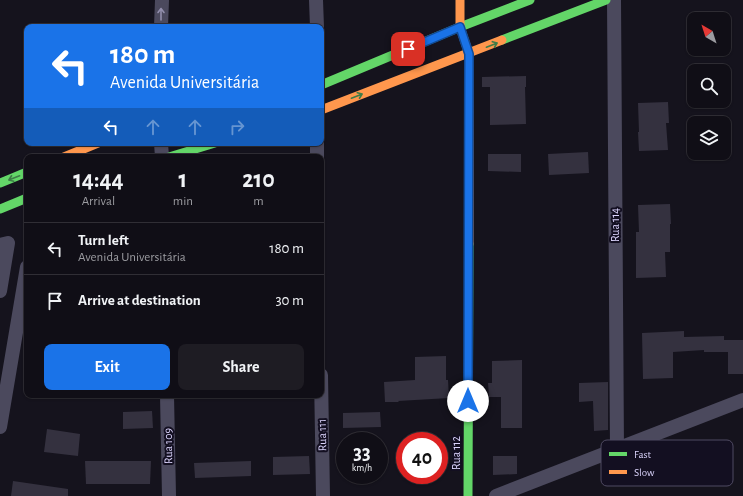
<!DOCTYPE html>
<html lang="en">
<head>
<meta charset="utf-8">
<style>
	body { margin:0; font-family:"Alegreya Sans",sans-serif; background:#1e1c23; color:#f1f3f6; height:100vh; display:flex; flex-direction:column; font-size:15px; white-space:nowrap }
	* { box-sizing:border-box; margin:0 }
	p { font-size:13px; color:#9c9ca1 }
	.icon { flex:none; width:22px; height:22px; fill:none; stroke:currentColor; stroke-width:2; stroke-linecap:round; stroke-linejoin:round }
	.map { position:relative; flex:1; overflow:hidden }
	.side { position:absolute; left:24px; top:154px; width:300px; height:244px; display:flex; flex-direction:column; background:#100e16; border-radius:8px; box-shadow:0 1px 3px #0004,0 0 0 1px #302e35 }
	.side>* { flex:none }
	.banner { position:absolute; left:24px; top:24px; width:300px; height:122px; border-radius:8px; box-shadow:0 1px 3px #0004,0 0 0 1px #302e35; background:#1a73e8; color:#fff; overflow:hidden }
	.needle { width:26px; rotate:321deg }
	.controls { position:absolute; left:687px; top:12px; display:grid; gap:8px }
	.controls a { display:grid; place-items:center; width:44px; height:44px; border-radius:8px; background:#100e16; box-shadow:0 1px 3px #0004,0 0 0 1px #302e35; font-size:20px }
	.speed { position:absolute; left:336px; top:432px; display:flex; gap:8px; font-size:20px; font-weight:700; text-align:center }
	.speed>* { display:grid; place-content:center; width:52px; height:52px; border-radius:50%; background:#100e16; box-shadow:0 1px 3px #0004,0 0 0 1px #302e35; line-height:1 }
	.speed small { font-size:10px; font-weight:400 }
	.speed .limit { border:6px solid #d22; background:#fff; color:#111 }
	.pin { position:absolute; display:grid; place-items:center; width:34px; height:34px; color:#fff; margin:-17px; border-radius:8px; box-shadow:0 2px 6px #0006 }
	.me { position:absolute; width:44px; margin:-22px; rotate:0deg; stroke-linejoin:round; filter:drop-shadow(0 0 3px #0008) }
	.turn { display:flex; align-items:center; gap:14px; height:84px; padding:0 20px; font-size:18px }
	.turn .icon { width:52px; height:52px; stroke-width:2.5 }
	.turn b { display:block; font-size:28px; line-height:34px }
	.lanes { display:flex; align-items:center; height:38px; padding:0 20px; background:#0003; justify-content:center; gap:20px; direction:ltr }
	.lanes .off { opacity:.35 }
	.eta { display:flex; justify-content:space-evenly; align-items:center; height:68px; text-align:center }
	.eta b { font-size:24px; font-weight:700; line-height:28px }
	.cta { display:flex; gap:8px; margin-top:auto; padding:8px 20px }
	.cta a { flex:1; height:46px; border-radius:8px; background:#1a73e8; color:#fff; font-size:16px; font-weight:700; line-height:46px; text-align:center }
	.cta a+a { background:#1e1c23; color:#f1f3f6 }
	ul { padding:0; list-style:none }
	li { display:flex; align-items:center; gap:12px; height:52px; padding:0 20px; border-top:1px solid #302e35 }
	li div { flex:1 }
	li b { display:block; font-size:15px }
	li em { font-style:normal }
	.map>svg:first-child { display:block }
	.building { fill:#34313f }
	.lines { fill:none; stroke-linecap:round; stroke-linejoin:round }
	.street { stroke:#4b495d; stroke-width:14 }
	.fast { stroke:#63d668; stroke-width:9 }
	.slow { stroke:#ff974d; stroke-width:9 }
	.oneway { stroke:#928eac }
	.oneway2 { stroke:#3f7c48 }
	.route-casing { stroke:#114b97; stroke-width:10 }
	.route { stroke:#1a73e8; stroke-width:7 }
	.labels { text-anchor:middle; stroke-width:4; stroke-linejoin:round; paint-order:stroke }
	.street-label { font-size:12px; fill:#dad3fb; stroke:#130f21 }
	.key { fill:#130f21; stroke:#4f4a62; stroke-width:1 }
	.key-label { font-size:11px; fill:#dad3fb }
</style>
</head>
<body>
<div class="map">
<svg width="743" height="496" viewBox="0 0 743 496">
	<rect width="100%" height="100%" fill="#15131d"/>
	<g class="building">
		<path d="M526,76V87H525L526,124L490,125V87H482V77Z"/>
		<path d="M668,102L669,123H666L668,150L639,151L638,132H639L638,103Z"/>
		<path d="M588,152L589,173L549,175L548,154Z"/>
		<path d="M488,154H521V172L488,171Z"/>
		<path d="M670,204L671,224H670V252H665L666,277L636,278V232H639L638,205Z"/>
		<path d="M684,331V337L724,336V340H743V374H728V352H704V350L673,352V378L643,379L642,333Z"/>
		<path d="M446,356V380H448L449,398L398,401L399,402H385L384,382L415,380V357Z"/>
		<path d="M522,360V428H501V397H489L488,383H492V361Z"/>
		<path d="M608,382V430L594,431L593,401L579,402V383Z"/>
		<path d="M152,411L153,428L123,429V412Z"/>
		<path d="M380,412L381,427L343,428V413Z"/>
		<path d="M47,429L80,434L78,456L44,452Z"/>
		<path d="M309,456L310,474L273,475V457Z"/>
		<path d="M493,456H517V474L493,475Z"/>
		<path d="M85,461H151L150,484H86Z"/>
		<path d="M251,461V476L195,478L194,463Z"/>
		<path d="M13,481L68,489V496H11Z"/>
	</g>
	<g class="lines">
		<g class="street">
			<path d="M316,0L317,27"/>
			<path d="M614,0L617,449"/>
			<path d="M161,27L162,0"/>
			<path d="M161,143L162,157"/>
			<path d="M317,143V157"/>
			<path d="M0,245L8,243L0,291"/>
			<path d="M321,375L323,496"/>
			<path d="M167,395L169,496"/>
			<path d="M0,427L27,267"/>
			<path d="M496,496L743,400"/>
		</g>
		<g class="fast">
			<path d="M502,40L606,0"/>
			<path d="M321,85L460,27L530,0"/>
			<path d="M169,157L215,143"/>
			<path d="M0,183L27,172"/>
			<path d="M0,209L27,198"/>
			<path d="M468,496L469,244"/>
		</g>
		<g class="slow">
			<path d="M460,0V27L469,54V244"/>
			<path d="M321,110L502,40"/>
			<path d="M64,157L98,143"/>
		</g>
	</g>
	<defs><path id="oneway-shaft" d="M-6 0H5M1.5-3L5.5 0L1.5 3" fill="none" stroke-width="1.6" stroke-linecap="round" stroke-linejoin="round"/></defs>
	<use class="oneway" href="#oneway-shaft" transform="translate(161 14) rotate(-90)"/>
	<g class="oneway2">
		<use href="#oneway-shaft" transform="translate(492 45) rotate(-21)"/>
		<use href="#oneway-shaft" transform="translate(357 96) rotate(-21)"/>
		<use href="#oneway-shaft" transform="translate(14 178) rotate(159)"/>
	</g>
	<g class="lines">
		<defs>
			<path id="route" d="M408,49L460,27L469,54L468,401"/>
		</defs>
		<use href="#route" class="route-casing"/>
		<use href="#route" class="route"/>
	</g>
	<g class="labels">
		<g class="street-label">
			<text transform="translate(615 225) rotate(-90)" y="4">Rua 114</text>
			<text transform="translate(322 435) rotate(-91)" y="4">Rua 111</text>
			<text transform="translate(168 446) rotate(-91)" y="4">Rua 109</text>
			<text transform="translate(456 453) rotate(-90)" y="4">Rua 112</text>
		</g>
	</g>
	<rect x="601" y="440" width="132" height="46" rx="6" class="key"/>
	<rect x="609" y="452" width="18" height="4" fill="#63d668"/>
	<rect x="609" y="470" width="18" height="4" fill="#ff974d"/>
	<g class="key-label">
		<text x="634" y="458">Fast</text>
		<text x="634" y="476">Slow</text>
	</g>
</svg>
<div class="controls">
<a><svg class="needle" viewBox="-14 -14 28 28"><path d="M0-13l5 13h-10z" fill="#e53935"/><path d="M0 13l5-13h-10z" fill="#9c9ca1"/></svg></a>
<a><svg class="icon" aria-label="search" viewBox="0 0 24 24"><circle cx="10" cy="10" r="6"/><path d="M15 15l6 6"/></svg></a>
<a><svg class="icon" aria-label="layers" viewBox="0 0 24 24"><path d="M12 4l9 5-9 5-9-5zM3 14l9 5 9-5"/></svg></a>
</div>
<div class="speed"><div>33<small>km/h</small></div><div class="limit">40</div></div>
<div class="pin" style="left:408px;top:49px;background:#d93025"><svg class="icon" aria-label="arrive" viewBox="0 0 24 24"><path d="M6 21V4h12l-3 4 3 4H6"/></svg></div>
<svg class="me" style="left:468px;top:401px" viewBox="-20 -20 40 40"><circle r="19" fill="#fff"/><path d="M0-13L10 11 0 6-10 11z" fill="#1a73e8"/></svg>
<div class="banner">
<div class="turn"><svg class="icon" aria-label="left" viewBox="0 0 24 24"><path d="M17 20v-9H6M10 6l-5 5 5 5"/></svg><div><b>180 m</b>Avenida Universitária</div></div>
<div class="lanes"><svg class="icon" aria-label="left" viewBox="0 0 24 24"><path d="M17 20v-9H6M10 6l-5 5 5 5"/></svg><svg class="icon off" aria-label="ahead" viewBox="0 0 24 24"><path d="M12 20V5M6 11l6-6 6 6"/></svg><svg class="icon off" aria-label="ahead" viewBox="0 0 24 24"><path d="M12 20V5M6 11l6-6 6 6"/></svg><svg class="icon off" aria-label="right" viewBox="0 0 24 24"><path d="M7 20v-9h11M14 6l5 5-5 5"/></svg></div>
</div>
<section class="side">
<div class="eta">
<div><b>14:44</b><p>Arrival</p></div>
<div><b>1</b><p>min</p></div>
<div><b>210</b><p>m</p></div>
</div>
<ul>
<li><svg class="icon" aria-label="left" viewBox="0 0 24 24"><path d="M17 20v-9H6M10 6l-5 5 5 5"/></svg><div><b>Turn left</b><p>Avenida Universitária</p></div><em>180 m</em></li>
<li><svg class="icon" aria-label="arrive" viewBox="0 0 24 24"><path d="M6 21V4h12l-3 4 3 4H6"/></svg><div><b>Arrive at destination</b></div><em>30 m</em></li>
</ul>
<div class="cta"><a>Exit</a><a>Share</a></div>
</section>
</div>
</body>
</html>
